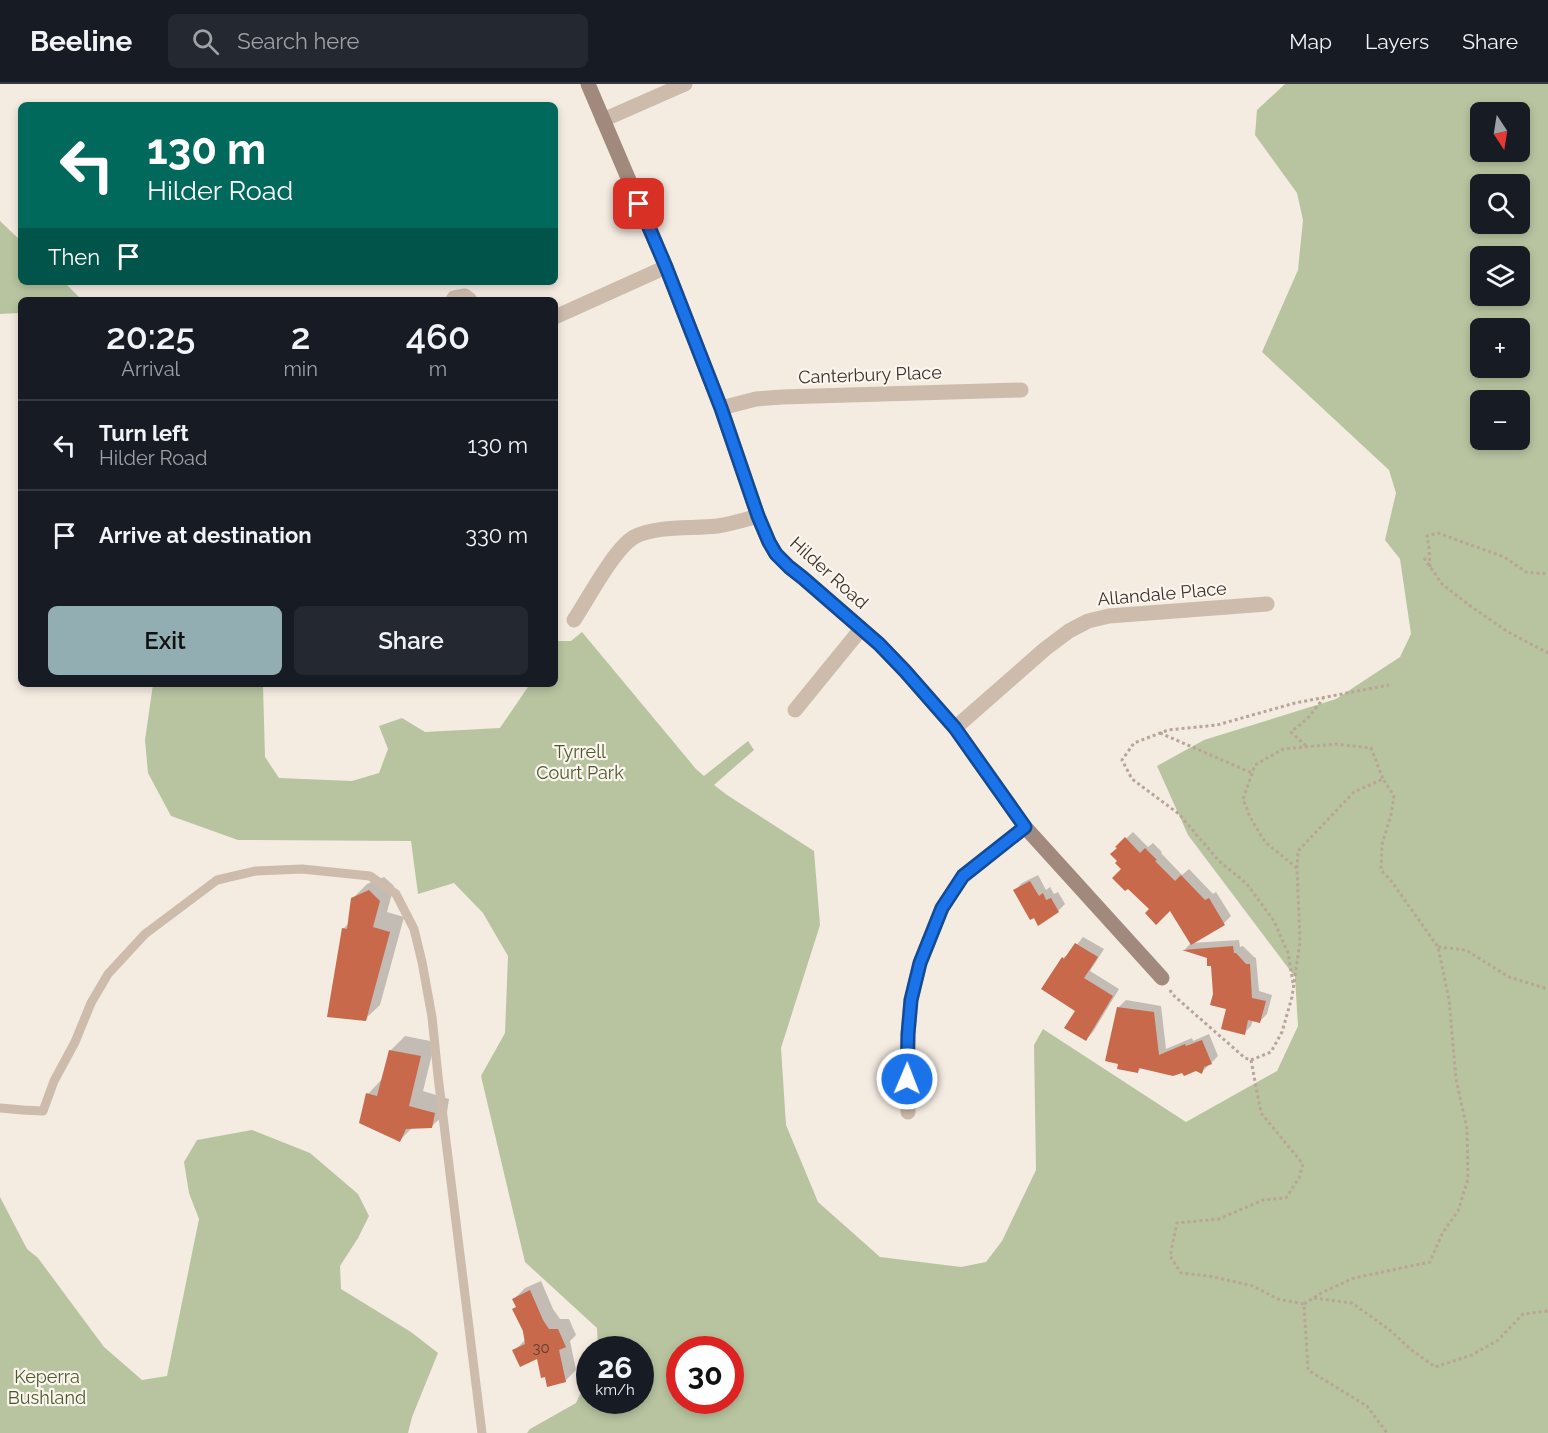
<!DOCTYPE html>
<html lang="en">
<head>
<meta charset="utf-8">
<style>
	body { margin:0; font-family:Raleway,sans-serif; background:#242831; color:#f1f3f6; height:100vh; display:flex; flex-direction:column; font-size:22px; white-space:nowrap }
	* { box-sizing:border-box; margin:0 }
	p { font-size:20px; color:#9ea1a6 }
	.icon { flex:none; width:33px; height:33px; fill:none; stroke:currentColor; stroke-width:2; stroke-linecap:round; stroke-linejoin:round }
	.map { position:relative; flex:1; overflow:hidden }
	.sheet { position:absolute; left:18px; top:213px; width:540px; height:390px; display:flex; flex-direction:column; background:#171b24; border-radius:9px; box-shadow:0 3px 9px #0003 }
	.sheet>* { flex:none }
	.banner { position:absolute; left:18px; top:18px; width:540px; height:183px; border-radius:9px; box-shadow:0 3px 9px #0003; background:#00695c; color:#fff; overflow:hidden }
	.needle { width:39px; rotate:168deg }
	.buttons { position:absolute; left:1470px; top:18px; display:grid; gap:12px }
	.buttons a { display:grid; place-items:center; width:60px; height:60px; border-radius:9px; background:#171b24; box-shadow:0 3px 9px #0003; font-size:30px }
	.speed { position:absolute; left:576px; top:1252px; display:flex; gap:12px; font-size:30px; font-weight:700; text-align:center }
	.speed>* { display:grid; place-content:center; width:78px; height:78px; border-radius:50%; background:#171b24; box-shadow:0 3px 9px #0003; line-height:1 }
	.speed small { font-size:15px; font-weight:400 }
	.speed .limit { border:9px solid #d22; background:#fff; color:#111 }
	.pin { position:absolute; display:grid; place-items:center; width:51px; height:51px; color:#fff; margin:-26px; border-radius:12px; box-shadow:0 3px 9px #0006 }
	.me { position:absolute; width:66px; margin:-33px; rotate:1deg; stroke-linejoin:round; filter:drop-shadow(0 0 4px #0008) }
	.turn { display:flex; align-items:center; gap:21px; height:126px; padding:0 30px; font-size:27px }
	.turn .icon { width:78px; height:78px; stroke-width:2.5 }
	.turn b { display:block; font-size:42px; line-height:51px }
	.then { display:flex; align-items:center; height:57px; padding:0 30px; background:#0003; gap:12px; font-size:22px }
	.eta { display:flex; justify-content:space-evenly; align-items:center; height:102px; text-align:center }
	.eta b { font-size:36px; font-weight:600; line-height:42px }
	.action { display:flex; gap:12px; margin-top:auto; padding:12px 30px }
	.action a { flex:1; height:69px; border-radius:9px; background:#92aeb2; color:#111; font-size:24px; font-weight:600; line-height:69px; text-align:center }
	.action a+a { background:#242831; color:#f1f3f6 }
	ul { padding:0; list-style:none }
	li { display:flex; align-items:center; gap:18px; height:90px; padding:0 30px; border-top:2px solid #363941 }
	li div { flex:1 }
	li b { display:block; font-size:22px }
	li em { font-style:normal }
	header { display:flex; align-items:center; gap:36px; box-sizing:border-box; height:84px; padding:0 30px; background:#171b24; border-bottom:2px solid #363941 }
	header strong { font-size:28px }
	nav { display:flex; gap:33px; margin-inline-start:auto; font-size:21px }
	.search { width:420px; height:54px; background:#242831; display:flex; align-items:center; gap:15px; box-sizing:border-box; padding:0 21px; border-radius:9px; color:#9ea1a6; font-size:22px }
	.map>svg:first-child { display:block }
	.green { fill:#b8c4a0; fill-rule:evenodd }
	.shadow { fill:#0003 }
	.building { fill:#c8694b }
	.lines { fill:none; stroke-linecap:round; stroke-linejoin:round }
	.path { stroke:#b9a596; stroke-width:3; stroke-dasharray:3 3; stroke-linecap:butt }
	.lane { stroke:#cdbbac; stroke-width:9 }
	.street { stroke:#cdbbac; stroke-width:15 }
	.secondary { stroke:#a18a7d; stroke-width:15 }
	.route-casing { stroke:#114b97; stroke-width:15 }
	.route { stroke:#1a73e8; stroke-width:10 }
	.labels { text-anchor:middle; stroke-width:4.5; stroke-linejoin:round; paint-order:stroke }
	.number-label { font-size:15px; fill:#5e3e33 }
	.street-label { font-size:18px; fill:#3b302b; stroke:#fbf5ee }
	.park-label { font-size:18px; fill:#4a5a2e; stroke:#fbf5ee }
</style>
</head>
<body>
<header>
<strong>Beeline</strong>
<div class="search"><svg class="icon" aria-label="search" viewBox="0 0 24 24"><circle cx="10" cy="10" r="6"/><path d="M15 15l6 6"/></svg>Search here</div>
<nav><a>Map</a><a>Layers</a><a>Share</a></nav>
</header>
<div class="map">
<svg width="1548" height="1349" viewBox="0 0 1548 1349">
	<rect width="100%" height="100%" fill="#f4ebe1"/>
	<g class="green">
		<path d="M1285,0H1548V1349H527L530,1345L576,1319L589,1291L590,1317H640V1266H598L597,1244L525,1178L481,992L505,949L508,872L483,829L454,799L418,810L411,757L238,756L171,732L148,689L145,656L153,600H258L263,602L265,673L279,694L352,697L379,689L388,665L379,642L402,634L425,648L500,644L530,600H555V562L558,557H571L582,548L696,685L704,692L748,657L754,666L714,701L727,711L814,767L820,841L781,964L786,1041L818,1118L880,1173L961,1183L986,1178L1002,1157L1036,1086L1034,961L1043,945L1186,1038L1277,987L1298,942L1295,893L1188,751L1157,682L1204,656L1336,615L1400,573L1411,550L1400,475L1385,456L1396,409L1389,386L1262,268L1298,186L1303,136L1297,109L1255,51L1257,26ZM1480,28H1520V68H1480ZM1480,100H1520V140H1480ZM1480,172H1520V212H1480ZM1480,244H1520V284H1480ZM1480,316H1520V356H1480ZM680,1266H730V1317H680Z"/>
		<path d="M0,137L21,157V198H64L82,216H21V229L0,230Z"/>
		<path d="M252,1046L310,1069L358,1110L369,1132L358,1154L340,1182L341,1205L411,1248L438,1269L412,1333L408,1349H0V1113L27,1165L38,1174L104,1263L142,1296L167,1292L199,1135L189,1109L184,1078L197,1056Z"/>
	</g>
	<g class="shadow">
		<path d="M1133,748L1148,763L1153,759L1162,768L1161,769L1182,791L1189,785L1213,810L1216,808L1231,832L1224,839L1170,825H1151L1128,802L1123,785L1119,777L1117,763Z"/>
		<path d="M1038,791L1046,806L1050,803L1054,810L1058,808L1065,820L1058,827L1015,806L1022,799Z"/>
		<path d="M384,793L394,802L387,828L404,833L380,921L365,935L343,845L349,839L352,815L367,800Z"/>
		<path d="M1083,853L1104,865L1090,887L1119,905L1093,948L1086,955L1063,874L1071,868Z"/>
		<path d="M1239,856L1240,863L1243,862L1254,873L1256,874L1259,907L1272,911L1267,930L1260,937L1253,936L1251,942L1244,949L1228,924L1215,911L1212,880L1208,873L1185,865L1191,859Z"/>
		<path d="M1126,916L1161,922L1166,965L1192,954L1193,957L1209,950L1218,972L1202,988L1196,986L1142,983L1137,988L1119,923Z"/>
		<path d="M405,952L435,958L423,1007L449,1015L447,1028L432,1042L413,1043L400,1056L368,1010L383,994L390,967Z"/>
		<path d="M541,1197L553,1225L560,1235H569L576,1251L570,1257L576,1286L565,1297L538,1273L514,1267L525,1256L517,1222L514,1215L525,1204Z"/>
	</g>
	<g class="building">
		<path d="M1125,753L1140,769L1145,764L1157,776L1155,777L1175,797L1181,791L1205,816L1209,814L1225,841L1191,861L1170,827L1156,841L1145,829L1149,825L1128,805L1125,807L1112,794L1121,785L1115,779L1117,777L1110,770L1117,764L1115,763Z"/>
		<path d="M1030,797L1039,812L1043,809L1046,816L1051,814L1059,828L1038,842L1034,834L1030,836L1013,806Z"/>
		<path d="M369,806L380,817L373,843L390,848L366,937L327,933L342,844L347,845L351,814Z"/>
		<path d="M1075,859L1098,873L1084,894L1113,912L1086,957L1064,944L1075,927L1041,905L1062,873L1064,875Z"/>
		<path d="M1233,862L1234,869H1236L1246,880H1250L1252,914L1266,917L1260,939L1248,936L1245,951L1221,945L1226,925L1210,921L1213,910L1211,882H1207V874L1182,866Z"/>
		<path d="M1117,923L1154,928L1159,971L1185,960L1186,962L1202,956L1212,980L1204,983L1202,990L1196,987L1184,992L1182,989L1173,992L1139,984L1138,989L1117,985L1118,980L1105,977Z"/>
		<path d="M389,966L421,972L409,1022L435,1029L432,1044L406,1045L400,1058L359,1039L366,1009L377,1012Z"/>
		<path d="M530,1206L543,1236L549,1245H558L566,1263L559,1266L566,1298L547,1303L545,1293L541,1294L537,1275L520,1283L512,1266L525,1260L523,1247L512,1225L516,1223L512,1215Z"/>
	</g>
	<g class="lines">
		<g class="path">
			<path d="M1424,474L1442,500L1469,521L1508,548L1548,569"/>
			<path d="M1430,483L1429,464L1427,452L1438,449L1504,473L1526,488L1548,490"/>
			<path d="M1160,649L1252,689"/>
			<path d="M1306,662L1291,648L1308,634L1323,615"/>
			<path d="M1297,784L1265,758L1250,733L1243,715L1255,681L1283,665L1336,660L1371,664L1383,695"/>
			<path d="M1438,863L1466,866L1509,893L1548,905"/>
			<path d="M1293,899L1288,869L1274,837L1247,800L1219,777L1179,730L1132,695L1122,676L1134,659L1168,646L1217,641L1295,619L1389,601"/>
			<path d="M1170,906L1172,910L1245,974L1251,976L1261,1029L1303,1080L1299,1094L1286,1114L1263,1116L1219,1135L1177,1139L1170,1172L1181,1189L1209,1192L1253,1202L1278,1215L1304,1220"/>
			<path d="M1251,976L1271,968L1282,948L1292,913L1300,858L1297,784L1298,767L1354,708L1383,695L1394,712L1391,731L1382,760L1381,786L1392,798L1438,863L1449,916L1456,995L1467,1045L1468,1095L1458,1127L1442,1150L1430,1178L1354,1194L1321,1209L1304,1220L1308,1286L1367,1322L1387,1349"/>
			<path d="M1314,1214L1352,1219L1391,1247L1409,1264L1435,1283L1472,1271L1498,1256L1523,1230L1548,1227"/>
		</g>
		<path class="lane" d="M0,1024L23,1026L43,1027L54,997L75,958L91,919L108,890L145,850L217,796L256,787L302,785L370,792L396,810L414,845L422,878L432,933L438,992L482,1349"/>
		<g class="street">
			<path d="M603,36L685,0"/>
			<path d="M453,216L454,214L465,212L470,216"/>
			<path d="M555,233L666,183"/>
			<path d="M721,324L756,315L782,313L1021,306"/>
			<path d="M574,536C588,515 614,465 634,453C657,441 692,445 717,442C731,440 744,436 758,432"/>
			<path d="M795,626L861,545"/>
			<path d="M955,644L1045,565L1069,547L1088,537L1109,532L1267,520"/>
			<path d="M908,1028V950L911,916L920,879L942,824L963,792L1025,743"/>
		</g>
		<path class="secondary" d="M588,0L666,183L721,324L758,432L769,458L776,470L789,483L803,494L879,560L905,587L955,644L1025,743L1162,894"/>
	</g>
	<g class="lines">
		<defs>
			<path id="route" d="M639,120L666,183L721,324L758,432L769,458L776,470L789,483L803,494L879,560L905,587L955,644L1025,743L963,792L942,824L920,879L911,916L908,950L907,995"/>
		</defs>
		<use href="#route" class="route-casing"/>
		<use href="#route" class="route"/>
	</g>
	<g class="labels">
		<g class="number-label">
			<text x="541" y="1269">30</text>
		</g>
		<g class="street-label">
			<text transform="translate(870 291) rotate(-2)" y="6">Canterbury Place</text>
			<text transform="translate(829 489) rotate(42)" y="6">Hilder Road</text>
			<text transform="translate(1162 510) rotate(-5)" y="6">Allandale Place</text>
		</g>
		<g class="park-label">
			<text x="580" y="674">Tyrrell<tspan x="580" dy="21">Court Park</tspan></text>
			<text x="47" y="1299">Keperra<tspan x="47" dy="21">Bushland</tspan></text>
		</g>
	</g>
</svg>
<div class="buttons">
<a><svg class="needle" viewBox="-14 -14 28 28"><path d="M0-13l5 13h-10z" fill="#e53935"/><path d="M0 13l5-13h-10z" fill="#9ea1a6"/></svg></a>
<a><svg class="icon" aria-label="search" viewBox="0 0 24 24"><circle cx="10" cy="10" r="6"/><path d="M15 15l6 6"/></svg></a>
<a><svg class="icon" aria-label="layers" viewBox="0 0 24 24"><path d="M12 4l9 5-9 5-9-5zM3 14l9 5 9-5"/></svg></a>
<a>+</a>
<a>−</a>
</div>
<div class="speed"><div>26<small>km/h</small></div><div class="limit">30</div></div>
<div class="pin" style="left:639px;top:120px;background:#d93025"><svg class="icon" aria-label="arrive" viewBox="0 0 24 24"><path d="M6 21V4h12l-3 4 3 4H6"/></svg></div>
<svg class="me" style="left:907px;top:995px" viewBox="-20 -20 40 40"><circle r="17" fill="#1a73e8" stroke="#fff" stroke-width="3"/><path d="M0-11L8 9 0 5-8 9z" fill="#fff"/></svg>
<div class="banner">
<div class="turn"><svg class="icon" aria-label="left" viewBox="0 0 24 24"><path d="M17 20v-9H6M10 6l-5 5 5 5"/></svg><div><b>130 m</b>Hilder Road</div></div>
<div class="then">Then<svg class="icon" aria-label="arrive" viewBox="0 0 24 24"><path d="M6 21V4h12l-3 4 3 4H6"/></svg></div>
</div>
<section class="sheet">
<div class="eta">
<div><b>20:25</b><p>Arrival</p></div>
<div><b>2</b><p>min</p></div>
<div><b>460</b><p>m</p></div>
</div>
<ul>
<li><svg class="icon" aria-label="left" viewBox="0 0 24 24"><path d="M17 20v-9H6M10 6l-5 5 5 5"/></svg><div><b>Turn left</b><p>Hilder Road</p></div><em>130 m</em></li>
<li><svg class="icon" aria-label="arrive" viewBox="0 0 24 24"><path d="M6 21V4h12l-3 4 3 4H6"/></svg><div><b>Arrive at destination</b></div><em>330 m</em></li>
</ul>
<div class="action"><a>Exit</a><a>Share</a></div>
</section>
</div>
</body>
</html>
